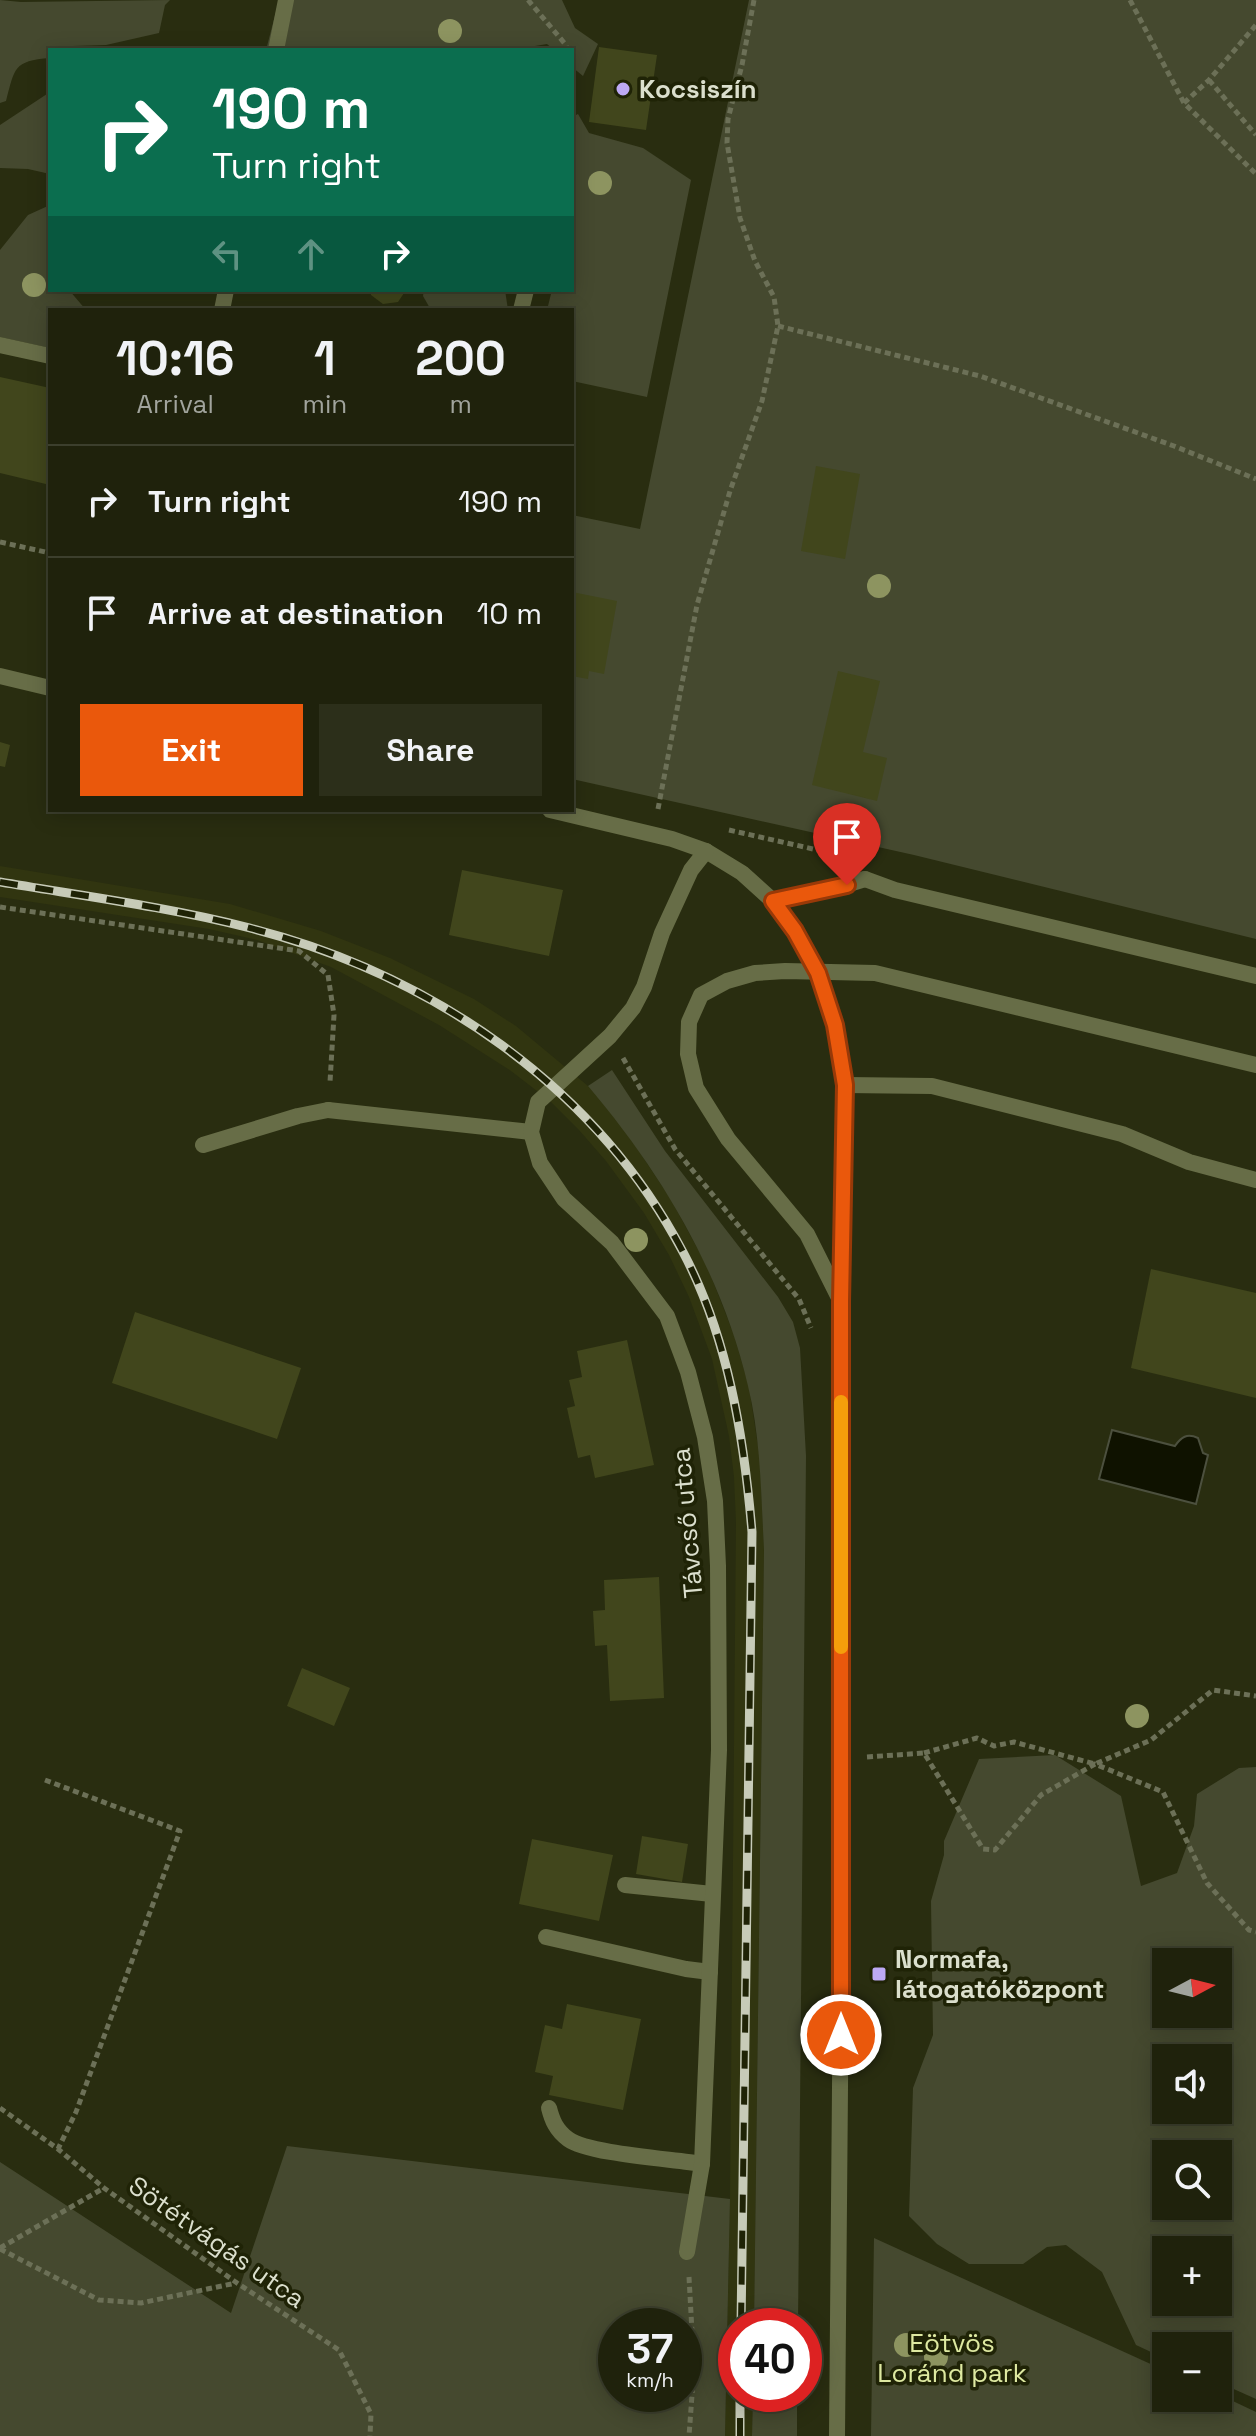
<!DOCTYPE html>
<html lang="en">
<head>
<meta charset="utf-8">
<style>
	body { margin:0; font-family:"Space Grotesk",sans-serif; background:#2c2f1a; color:#f1f3f6; height:100vh; display:flex; flex-direction:column; font-size:30px; white-space:nowrap }
	* { box-sizing:border-box; margin:0 }
	p { font-size:26px; color:#a1a49d }
	.icon { flex:none; width:44px; height:44px; fill:none; stroke:currentColor; stroke-width:2; stroke-linecap:round; stroke-linejoin:round }
	.map { position:relative; flex:1; overflow:hidden }
	.drawer { position:absolute; left:48px; top:308px; width:526px; height:504px; display:flex; flex-direction:column; background:#1f220c; border-radius:0px; box-shadow:0 4px 20px #0003,0 0 0 2px #3c3f2d }
	.drawer>* { flex:none }
	.guide { position:absolute; left:48px; top:48px; width:526px; height:244px; border-radius:0px; box-shadow:0 4px 20px #0003,0 0 0 2px #3c3f2d; background:#0b6e4f; color:#fff; overflow:hidden }
	.needle { width:52px; rotate:83deg }
	.controls { position:absolute; left:1152px; top:1948px; display:grid; gap:16px }
	.controls a { display:grid; place-items:center; width:80px; height:80px; border-radius:0px; background:#1f220c; box-shadow:0 4px 20px #0003,0 0 0 2px #3c3f2d; font-size:40px }
	.speed { position:absolute; left:598px; top:2308px; display:flex; gap:16px; font-size:40px; font-weight:700; text-align:center }
	.speed>* { display:grid; place-content:center; width:104px; height:104px; border-radius:50%; background:#1f220c; box-shadow:0 4px 20px #0003,0 0 0 2px #3c3f2d; line-height:1 }
	.speed small { font-size:20px; font-weight:400 }
	.speed .limit { border:12px solid #d22; background:#fff; color:#111 }
	.pin { position:absolute; display:grid; place-items:center; width:68px; height:68px; color:#fff; margin:-82px -34px; border-radius:50% 50% 50% 0; rotate:-45deg; box-shadow:0 0 8px #0007 }
	.pin .icon { rotate:45deg }
	.me { position:absolute; width:88px; margin:-44px; rotate:0deg; stroke-linejoin:round; filter:drop-shadow(0 0 6px #0008) }
	.turn { display:flex; align-items:center; gap:28px; height:168px; padding:0 32px; font-size:36px }
	.turn .icon { width:104px; height:104px; stroke-width:2.5 }
	.turn b { display:block; font-size:56px; line-height:68px }
	.lanes { display:flex; align-items:center; height:76px; padding:0 32px; background:#0003; justify-content:center; gap:40px; direction:ltr }
	.lanes .off { opacity:.35 }
	.eta { display:flex; justify-content:space-evenly; align-items:center; height:136px; text-align:center }
	.eta b { font-size:48px; font-weight:800; line-height:56px }
	.action { display:flex; gap:16px; margin-top:auto; padding:16px 32px }
	.action a { flex:1; height:92px; border-radius:0px; background:#ea580c; color:#fff; font-size:32px; font-weight:800; line-height:92px; text-align:center }
	.action a+a { background:#2c2f1a; color:#f1f3f6 }
	ul { padding:0; list-style:none }
	li { display:flex; align-items:center; gap:24px; height:112px; padding:0 32px; border-top:2px solid #3c3f2d }
	li div { flex:1 }
	li b { display:block; font-size:30px }
	li em { font-style:normal }
	.map>svg:first-child { display:block }
	.built { fill:#313510 }
	.green { fill:#45492f; fill-rule:evenodd }
	.water { fill:#0f1200; stroke:#4c503e; stroke-width:2 }
	.building { fill:#41461c }
	.lines { fill:none; stroke-linecap:round; stroke-linejoin:round }
	.path { stroke:#6c7057; stroke-width:5; stroke-dasharray:6 4; stroke-linecap:butt }
	.service { stroke:#676d47; stroke-width:16 }
	.minor { stroke:#676d47; stroke-width:16 }
	.tertiary { stroke:#676d47; stroke-width:16 }
	.rail-casing { stroke:#c7cbb8; stroke-width:9 }
	.rail { stroke:#1f2306; stroke-width:6; stroke-dasharray:18; stroke-linecap:butt }
	.tree { fill:#8d9460 }
	.route-casing { stroke:#983908; stroke-width:20 }
	.route { stroke:#ea580c; stroke-width:14 }
	.slow { stroke:#f59e0b; stroke-width:14 }
	.poi-dot { fill:#bda9f5; stroke:#1f2306; stroke-width:3 }
	.labels { text-anchor:middle; stroke-width:7; stroke-linejoin:round; paint-order:stroke }
	.poi-label { font-size:26px; font-weight:bold; fill:#dbdfcd; stroke:#1f2306; text-anchor:start }
	.street-label { font-size:26px; fill:#dbdfcd; stroke:#1f2306 }
	.park-label { font-size:26px; fill:#dee9a1; stroke:#1f2306 }
</style>
</head>
<body>
<div class="map">
<svg width="1256" height="2436" viewBox="0 0 1256 2436">
	<rect width="100%" height="100%" fill="#292d10"/>
	<path class="built" d="M0,866L230,904L321,931L390,958L474,999L516,1026L588,1086L622,1126L670,1198L707,1266L734,1335L749,1387L760,1460L764,1550L754,2326H736V2394H753L752,2436H725L730,2199L736,1522L734,1477L729,1436L712,1359L689,1297L669,1255L644,1213L606,1161L579,1130L550,1101L511,1071L439,1025L331,967L257,940L209,929L0,897Z"/>
	<g class="green">
		<path d="M0,0L21,2L170,0L165,5L159,33L106,45L73,46L64,50H50V58C13,61 15,68 6,101L0,103Z"/>
		<path d="M279,0H562L575,28L598,44L583,76L572,67V50H554L547,44L511,50H266Z"/>
		<path d="M749,0H1256V939L914,855L572,779V515L640,529Z"/>
		<path d="M50,92V174L28,169L0,168V125Z"/>
		<path d="M578,114L589,133L643,148L691,180L647,397L572,381V310H547L552,290H572V117Z"/>
		<path d="M50,205V290H69L86,310H50V348L0,337V250L28,215Z"/>
		<path d="M424,290H505L508,310H431L423,296Z"/>
		<path d="M612,1070L665,1151L778,1297L793,1322L800,1348L806,1456L798,2326H754L764,1550C761,1495 761,1439 748,1386C722,1274 662,1173 588,1086Z"/>
		<path d="M1055,1755L1121,1796L1141,1886L1177,1873L1194,1826L1197,1794L1239,1768L1256,1767V2399L1218,2382V2346H1166V2359L1136,2345L1102,2272L1066,2245L1047,2247L1023,2264H969L937,2244L909,2216L913,2088L933,2035L931,1901L944,1855V1841L979,1759ZM1218,1962V2014H1166V1962ZM1218,2058V2110H1166V2058ZM1166,2154H1218V2206H1166ZM1166,2250H1218V2302H1166Z"/>
		<path d="M287,2146L730,2199L725,2436H0V2162L231,2313ZM616,2326H684V2394H616Z"/>
		<path d="M874,2238L1166,2371V2398H1218V2394L1256,2412V2436H871Z"/>
		<path d="M753,2394H797V2436H752Z"/>
	</g>
	<path class="water" d="M1112,1430L1175,1446C1181,1437 1187,1433 1198,1438L1203,1453L1208,1455L1196,1504L1099,1479Z"/>
	<g class="building">
		<path d="M599,47L657,55L646,130L589,122Z"/>
		<path d="M370,290H406L398,302L383,304L371,295Z"/>
		<path d="M0,377L50,388V485L0,473Z"/>
		<path d="M816,466L860,474L845,559L801,551Z"/>
		<path d="M572,592L617,601L604,674L589,671L588,679L572,676Z"/>
		<path d="M838,671L880,681L863,752L887,758L877,801L812,785Z"/>
		<path d="M0,742L10,745L5,767L0,766Z"/>
		<path d="M462,870L563,890L549,956L449,935Z"/>
		<path d="M1151,1269L1256,1293V1398L1131,1368Z"/>
		<path d="M135,1312L301,1368L277,1439L112,1383Z"/>
		<path d="M627,1340L654,1465L595,1478L590,1455L578,1458L567,1408L575,1406L569,1380L582,1377L577,1351Z"/>
		<path d="M659,1577L664,1698L610,1701L607,1645L595,1646L593,1611L605,1610L604,1580Z"/>
		<path d="M302,1668L350,1688L334,1726L287,1706Z"/>
		<path d="M642,1836L688,1844L682,1882L636,1874Z"/>
		<path d="M532,1839L613,1855L599,1921L519,1904Z"/>
		<path d="M567,2004L641,2019L623,2110L549,2095L553,2076L535,2072L545,2025L562,2029Z"/>
	</g>
	<g class="lines">
		<g class="path">
			<path d="M528,0L566,45L567,50"/>
			<path d="M1130,0L1184,103L1256,174"/>
			<path d="M1209,80L1256,135"/>
			<path d="M1184,103L1209,80L1256,25"/>
			<path d="M778,326L980,376L1174,446L1256,479"/>
			<path d="M0,542L50,553"/>
			<path d="M658,809L697,605L730,491L762,401L778,326L774,297L755,261L740,218L727,143L728,119L742,65L754,0"/>
			<path d="M729,830L844,856"/>
			<path d="M0,907L299,951L328,975L334,1015L330,1082"/>
			<path d="M623,1058L675,1149L799,1299L811,1328"/>
			<path d="M924,1753L977,1738L994,1746L1014,1742L1095,1764L1151,1740L1213,1690L1256,1696"/>
			<path d="M867,1757L924,1753L983,1849L995,1850L1041,1795L1095,1764L1163,1792L1207,1883L1249,1930L1256,1932"/>
			<path d="M45,1780L180,1831L76,2112L58,2149"/>
			<path d="M0,2108L58,2149L104,2188L237,2283L339,2350L371,2414L370,2436"/>
			<path d="M0,2248L104,2188"/>
			<path d="M0,2249L99,2300L141,2303L236,2283"/>
			<path d="M689,2277L694,2368L689,2436"/>
		</g>
		<g class="service">
			<path d="M276,50L286,0"/>
			<path d="M222,310L226,290"/>
			<path d="M521,310L526,290"/>
			<path d="M0,345L50,356"/>
			<path d="M865,879L895,890L1256,976"/>
			<path d="M845,1085L932,1086L1122,1134L1189,1162L1256,1180"/>
			<path d="M203,1145L298,1116L328,1110"/>
			<path d="M841,1302L807,1234L728,1139L696,1088L688,1054L689,1022L701,995L727,981L755,973L785,971L875,973L1256,1065"/>
			<path d="M625,1885L712,1894"/>
			<path d="M546,1937L686,1969L710,1972"/>
			<path d="M549,2108C552,2120 556,2130 568,2139C588,2154 673,2159 702,2164"/>
		</g>
		<g class="minor">
			<path d="M0,676L50,688"/>
			<path d="M550,810L672,839L706,851L742,873L773,901L829,890L865,879"/>
			<path d="M328,1110L531,1132"/>
			<path d="M687,2252L702,2164L719,1750L718,1566L715,1501L705,1437L688,1372L667,1316L612,1243L564,1199L540,1163L531,1132L538,1102L610,1036L633,1008L644,987L662,933L691,870L706,851"/>
		</g>
		<path class="tertiary" d="M773,901L795,931L818,973L835,1025L845,1085L841,1302V1971L837,2436"/>
		<defs>
			<g id="rail">
				<path d="M0,882C83,896 168,907 250,928C430,974 595,1085 683,1252C728,1337 744,1437 752,1532L741,2326"/>
				<path d="M740,2436V2394"/>
			</g>
		</defs>
		<use href="#rail" class="rail-casing"/>
		<use href="#rail" class="rail"/>
	</g>
	<g class="tree">
		<circle cx="450" cy="31" r="12"/>
		<circle cx="600" cy="183" r="12"/>
		<circle cx="34" cy="285" r="12"/>
		<circle cx="879" cy="586" r="12"/>
		<circle cx="636" cy="1240" r="12"/>
		<circle cx="1137" cy="1716" r="12"/>
		<circle cx="906" cy="2345" r="12"/>
		<circle cx="936" cy="2357" r="12"/>
	</g>
	<g class="lines">
		<defs>
			<path id="route" d="M841,2035V1302L845,1085L835,1025L818,973L795,931L773,901L847,885"/>
		</defs>
		<use href="#route" class="route-casing"/>
		<use href="#route" class="route"/>
		<path class="slow" d="M841,1402V1647"/>
	</g>
	<g class="poi-dot">
		<circle cx="623" cy="89" r="8"/>
		<rect x="871" y="1966" width="16" height="16" rx="4"/>
	</g>
	<g class="labels">
		<g class="poi-label">
			<text x="639" y="98">Kocsiszín</text>
			<text x="895" y="1968">Normafa,<tspan x="895" dy="30">látogatóközpont</tspan></text>
		</g>
		<g class="street-label">
			<text transform="translate(687 1523) rotate(-95)" y="9">Távcső utca</text>
			<text transform="translate(217 2242) rotate(35)" y="9">Sötétvágás utca</text>
		</g>
		<g class="park-label">
			<text x="952" y="2352">Eötvös<tspan x="952" dy="30">Loránd park</tspan></text>
		</g>
	</g>
</svg>
<div class="controls">
<a><svg class="needle" viewBox="-14 -14 28 28"><path d="M0-13l5 13h-10z" fill="#e53935"/><path d="M0 13l5-13h-10z" fill="#a1a49d"/></svg></a>
<a><svg class="icon" aria-label="sound" viewBox="0 0 24 24"><path d="M4 9h4l5-4v14l-5-4H4zM17 9q2 3 0 6"/></svg></a>
<a><svg class="icon" aria-label="search" viewBox="0 0 24 24"><circle cx="10" cy="10" r="6"/><path d="M15 15l6 6"/></svg></a>
<a>+</a>
<a>−</a>
</div>
<div class="speed"><div>37<small>km/h</small></div><div class="limit">40</div></div>
<div class="pin" style="left:847px;top:885px;background:#d93025"><svg class="icon" aria-label="arrive" viewBox="0 0 24 24"><path d="M6 21V4h12l-3 4 3 4H6"/></svg></div>
<svg class="me" style="left:841px;top:2035px" viewBox="-20 -20 40 40"><circle r="17" fill="#ea580c" stroke="#fff" stroke-width="3"/><path d="M0-11L8 9 0 5-8 9z" fill="#fff"/></svg>
<div class="guide">
<div class="turn"><svg class="icon" aria-label="right" viewBox="0 0 24 24"><path d="M7 20v-9h11M14 6l5 5-5 5"/></svg><div><b>190 m</b>Turn right</div></div>
<div class="lanes"><svg class="icon off" aria-label="left" viewBox="0 0 24 24"><path d="M17 20v-9H6M10 6l-5 5 5 5"/></svg><svg class="icon off" aria-label="ahead" viewBox="0 0 24 24"><path d="M12 20V5M6 11l6-6 6 6"/></svg><svg class="icon" aria-label="right" viewBox="0 0 24 24"><path d="M7 20v-9h11M14 6l5 5-5 5"/></svg></div>
</div>
<section class="drawer">
<div class="eta">
<div><b>10:16</b><p>Arrival</p></div>
<div><b>1</b><p>min</p></div>
<div><b>200</b><p>m</p></div>
</div>
<ul>
<li><svg class="icon" aria-label="right" viewBox="0 0 24 24"><path d="M7 20v-9h11M14 6l5 5-5 5"/></svg><div><b>Turn right</b></div><em>190 m</em></li>
<li><svg class="icon" aria-label="arrive" viewBox="0 0 24 24"><path d="M6 21V4h12l-3 4 3 4H6"/></svg><div><b>Arrive at destination</b></div><em>10 m</em></li>
</ul>
<div class="action"><a>Exit</a><a>Share</a></div>
</section>
</div>
</body>
</html>
